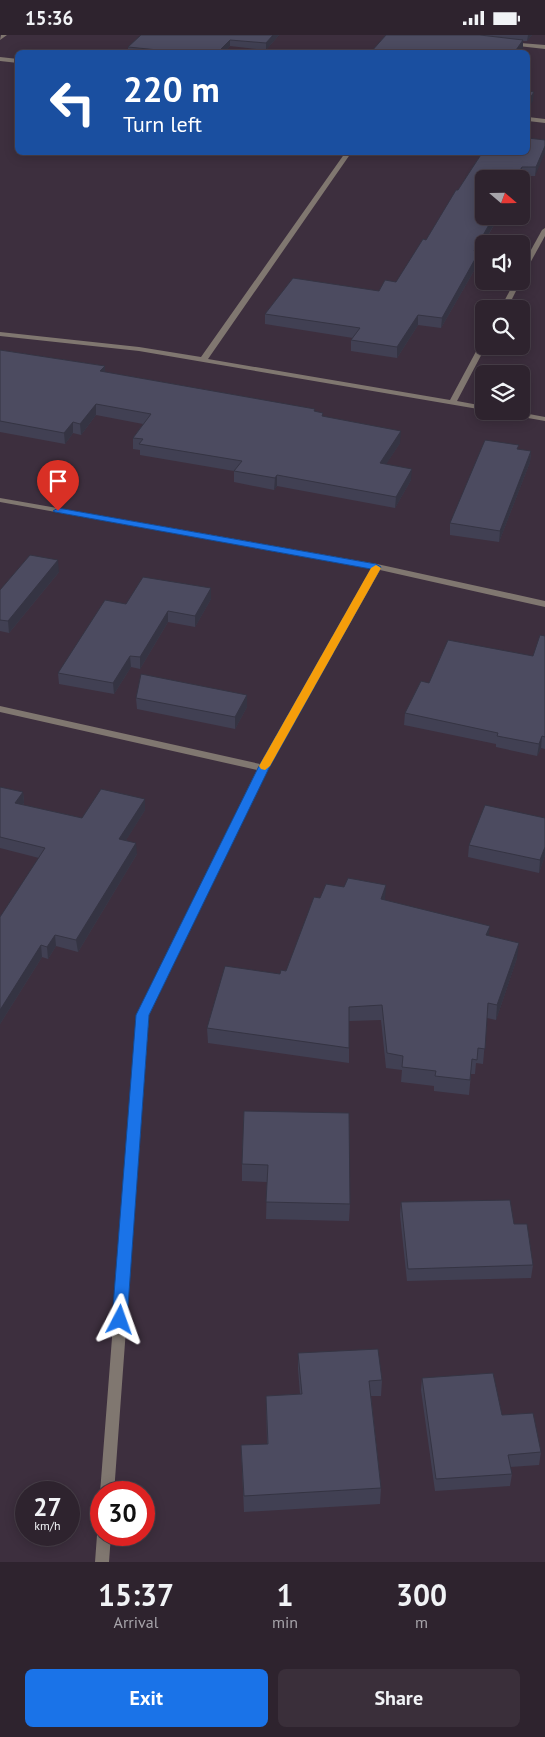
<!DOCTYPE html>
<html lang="en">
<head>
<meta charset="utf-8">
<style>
	body { margin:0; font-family:"PT Sans",sans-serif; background:#3a2f3a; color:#f1f3f6; height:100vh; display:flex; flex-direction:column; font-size:19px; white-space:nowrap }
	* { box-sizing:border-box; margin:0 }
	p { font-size:16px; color:#a7a4aa }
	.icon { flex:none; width:28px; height:28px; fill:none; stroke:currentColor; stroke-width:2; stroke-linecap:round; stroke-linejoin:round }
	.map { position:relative; height:1527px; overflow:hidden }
	.panel { display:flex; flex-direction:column; background:#2e232e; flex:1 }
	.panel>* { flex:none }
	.banner { position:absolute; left:15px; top:15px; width:515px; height:105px; border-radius:8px; box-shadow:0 2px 12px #0003,0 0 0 1px #49404a; background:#1a4fa0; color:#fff; overflow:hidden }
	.needle { width:32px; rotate:110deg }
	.tools { position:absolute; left:475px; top:135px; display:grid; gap:10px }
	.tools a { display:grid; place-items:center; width:55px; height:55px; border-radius:8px; background:#2e232e; box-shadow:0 2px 12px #0003,0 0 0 1px #49404a; font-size:25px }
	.speed { position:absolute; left:15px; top:1446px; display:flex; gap:10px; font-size:25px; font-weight:700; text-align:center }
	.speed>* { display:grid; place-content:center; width:65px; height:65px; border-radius:50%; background:#2e232e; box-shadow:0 2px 12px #0003,0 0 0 1px #49404a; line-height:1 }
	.speed small { font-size:12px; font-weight:400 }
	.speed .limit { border:8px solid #d22; background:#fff; color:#111 }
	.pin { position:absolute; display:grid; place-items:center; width:42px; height:42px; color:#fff; margin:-51px -21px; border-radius:50% 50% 50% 0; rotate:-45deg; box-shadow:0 0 5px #0007 }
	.pin .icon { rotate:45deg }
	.me { position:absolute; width:55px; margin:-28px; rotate:4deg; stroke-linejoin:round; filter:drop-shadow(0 0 4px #0008) }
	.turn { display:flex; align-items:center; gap:18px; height:105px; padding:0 25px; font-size:22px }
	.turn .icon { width:65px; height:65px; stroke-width:2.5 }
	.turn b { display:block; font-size:35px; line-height:42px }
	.eta { display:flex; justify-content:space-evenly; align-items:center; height:85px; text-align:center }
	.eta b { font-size:30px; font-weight:800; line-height:35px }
	.button { display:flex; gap:10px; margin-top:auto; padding:10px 25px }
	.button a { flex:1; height:58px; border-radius:8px; background:#1a73e8; color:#fff; font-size:20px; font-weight:800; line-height:58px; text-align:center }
	.button a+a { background:#3a2f3a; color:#f1f3f6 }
	.status { display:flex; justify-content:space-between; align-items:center; height:35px; padding:0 25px; background:#2e232e; direction:ltr }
	.status svg { height:14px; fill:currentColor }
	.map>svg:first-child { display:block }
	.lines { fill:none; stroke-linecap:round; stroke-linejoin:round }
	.minor { fill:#807770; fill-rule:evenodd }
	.wall { fill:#414053 }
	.shaded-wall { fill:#353443 }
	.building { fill:#4c4b60; stroke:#353443 }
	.route { fill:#1a73e8; stroke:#114b97 }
	.slow { fill:#f59e0b }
</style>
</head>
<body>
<div class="status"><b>15:36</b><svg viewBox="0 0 49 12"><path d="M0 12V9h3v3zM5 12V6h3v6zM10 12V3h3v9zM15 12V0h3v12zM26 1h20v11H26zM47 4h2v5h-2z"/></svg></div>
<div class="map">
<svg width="545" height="1527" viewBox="0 0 545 1527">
	<rect width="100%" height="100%" fill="#3d2f3e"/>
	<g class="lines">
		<g class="minor">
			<path d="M7,0L0,5L1,0Z"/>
			<path d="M507,7L545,10V14L509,10Z"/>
			<path d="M0,22L18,24V28L0,26Z"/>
			<path d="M528,82L545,84V88L528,86Z"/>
			<path d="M345,118H351L208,324L450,365L480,309L484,307V311H486L457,366L484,371V375L139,316L0,301V297L139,312L201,322Z"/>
			<path d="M545,193V201L524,239L521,241V233L542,195Z"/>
			<path d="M515,246H521L507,274H500Z"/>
			<path d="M495,376H513L545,382V386L499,378Z"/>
			<path d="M0,463L377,529L545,566V572L380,535L268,733L149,980L114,1458H101V1461L100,1458L137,980L257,735L0,677V671L260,729L372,534L0,467Z"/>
			<path d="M101,1494V1500H111L109,1527H95L97,1500L99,1495Z"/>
		</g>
	</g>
	<g class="wall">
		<path d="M141,0H279L266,15L230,11L224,18H128V12Z"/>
		<path d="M386,0H532L527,6H523V13Z"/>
		<path d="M545,105L535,141H521L484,181H499L479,217V227L441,293L418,290L397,323L351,316V305L353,303L265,289V279L379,256L396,247L426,205L482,118H480H528Z"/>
		<path d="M0,315L105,331V337L315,376L323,381L400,408L386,429L411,445L395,473L277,451L274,455L234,447V436L140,420V415L133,414V403L143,389L96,380L81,400L73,398L65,409L0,397Z"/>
		<path d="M518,415L531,416L530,427L499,507L450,500V488Z"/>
		<path d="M59,537L9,598L0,596V555Z"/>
		<path d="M211,564L195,592L168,587L140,634L131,632L114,659L59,649L58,638L126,569Z"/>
		<path d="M545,601V714L541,713L537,721L496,712V709L404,690L405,678L429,648L533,621Z"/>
		<path d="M247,660V672L235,694L137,674L136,663Z"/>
		<path d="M0,752L23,757L24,768L23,770L82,783L145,775L126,805L137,819L78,917L56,911L48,924L42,922L0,989V882L39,823L0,813Z"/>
		<path d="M545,783V820L539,838L468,822L469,810Z"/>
		<path d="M385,865L488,901L517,923L496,985L487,983L483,1029L476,1028L475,1039H471L469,1060L434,1056V1051L401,1047L402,1035L386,1033L381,985L349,986V1028L208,1008L207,993L280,939Z"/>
		<path d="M244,1076L350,1169L349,1186L266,1184L267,1147L242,1146V1129Z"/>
		<path d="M401,1167L514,1189L533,1230L531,1243L407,1246L400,1180Z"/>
		<path d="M298,1318L382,1345L381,1361H371L381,1453L380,1469L244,1477L241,1410L267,1409L266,1361L300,1359L298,1334Z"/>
		<path d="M422,1343L502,1380L541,1417L539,1430L510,1432L512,1439L510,1451L435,1456L421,1355Z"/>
	</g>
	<g class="shaded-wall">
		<path d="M273,0H279L266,15V8Z"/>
		<path d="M528,0H532L527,6Z"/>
		<path d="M230,5V11L224,18H219V16Z"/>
		<path d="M523,5V13L520,18H514Z"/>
		<path d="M534,57L533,66L528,74V66Z"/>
		<path d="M545,111V118L535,141L536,132Z"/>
		<path d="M522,132L521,141L520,144H515Z"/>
		<path d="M494,181H499L473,226L474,216Z"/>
		<path d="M479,217V227L441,293L442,283Z"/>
		<path d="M418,280V290L397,323V312Z"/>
		<path d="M105,331V342L100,336Z"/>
		<path d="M96,369V380L81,400L80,389Z"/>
		<path d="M73,387V398L65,409L64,398Z"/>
		<path d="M401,396L400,408L379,440L380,428Z"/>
		<path d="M531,416L530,427L499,507L500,496Z"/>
		<path d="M412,434L411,445L395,473L396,462Z"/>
		<path d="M277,440V451L274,455L275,443Z"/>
		<path d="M58,525L59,537L9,598L8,586Z"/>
		<path d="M211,553V564L195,592V581Z"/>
		<path d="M168,576V587L140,634V622Z"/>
		<path d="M130,621L131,632L114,659L113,648Z"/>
		<path d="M247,660V672L235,694V682Z"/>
		<path d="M542,701L541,713L537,721L539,709Z"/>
		<path d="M23,757L24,768L16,780L15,768Z"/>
		<path d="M145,764V775L120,815L119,804Z"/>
		<path d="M136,808L137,819L78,917L76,905Z"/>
		<path d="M545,812V820L539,838L540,825Z"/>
		<path d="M386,850L385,865L380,879L381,864Z"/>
		<path d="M490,891L488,906L486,900Z"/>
		<path d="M55,900L56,911L48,924L47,912Z"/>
		<path d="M519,908L517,923L496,985L497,970Z"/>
		<path d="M41,910L42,922L0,989V975Z"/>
	</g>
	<g class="building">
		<path d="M141,0H273L266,8L230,5L219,16L207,15L205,18H188L128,12Z"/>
		<path d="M386,0H480L523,5L514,18H370Z"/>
		<path d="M528,56L534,57L528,66Z"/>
		<path d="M528,103L545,105V111L536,132H522L515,144H484V181H494L474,216L479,217L442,283L418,280L397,312L351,305L360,293L265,279L293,243L379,256L385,245L396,247L423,204L426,205L456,155H458L482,118H528Z"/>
		<path d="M0,315L105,331L100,336L315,374L314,376L323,378L322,381L401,396L380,428L412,434L396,462L277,440L275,443L234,436L242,426L139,409L143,404L133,403L151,379L96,369L80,389L73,387L64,398L0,386Z"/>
		<path d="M485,405L519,410L517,414L531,416L500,496L450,488Z"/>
		<path d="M30,520L58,525L8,586L0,585V555Z"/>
		<path d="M143,542L211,553L195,581L168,576L140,622L130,621L113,648L58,638L105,565L126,569Z"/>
		<path d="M540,600L545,601V702L542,701L539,709L497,701L498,698L405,678L421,646L429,648L448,605L533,621Z"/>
		<path d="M141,639L247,660L235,682L136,663Z"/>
		<path d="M0,752L23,757L15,768L82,783L101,754L145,764L119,804L136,808L76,905L55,900L47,912L41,910L0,975V882L45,813L0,802Z"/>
		<path d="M485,770L545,783V812L540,825L469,810Z"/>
		<path d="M348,843L386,850L381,864L490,891L486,900L519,908L497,970L488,968L485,1014L478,1013L477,1025L472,1024L470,1045L435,1041L436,1036L402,1032L403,1021L387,1018L382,970L349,972V1013L207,993L225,931L280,939L281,935L286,936L314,862L320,863L326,849L344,852Z"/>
		<path d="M244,1076L349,1078L350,1169L266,1167L268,1130L242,1129Z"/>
		<path d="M510,1165L514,1189H527L533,1230L408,1234L401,1167Z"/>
		<path d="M378,1314L382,1345L369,1346L381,1453L244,1461L241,1410L268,1409L266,1361L302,1359L298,1318Z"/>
		<path d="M493,1338L502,1380L533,1378L541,1417L508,1420L512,1439L436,1444L422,1343Z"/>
	</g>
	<path class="route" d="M58,473L376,529L381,532L269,733L149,980L127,1285L125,1290L120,1292L114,1290L112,1285L136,980L258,733L371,534L55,477L53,476Z"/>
	<path class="slow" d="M376,530L381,533L270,731L265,735L261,734L259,731L371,533Z"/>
</svg>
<div class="tools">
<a><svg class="needle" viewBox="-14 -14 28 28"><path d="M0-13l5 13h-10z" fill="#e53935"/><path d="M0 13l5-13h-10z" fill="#a7a4aa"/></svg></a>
<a><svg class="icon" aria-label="sound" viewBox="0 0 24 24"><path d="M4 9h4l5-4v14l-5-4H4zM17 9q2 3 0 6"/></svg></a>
<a><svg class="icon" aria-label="search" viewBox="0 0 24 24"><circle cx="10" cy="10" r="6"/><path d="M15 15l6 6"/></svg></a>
<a><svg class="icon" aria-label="layers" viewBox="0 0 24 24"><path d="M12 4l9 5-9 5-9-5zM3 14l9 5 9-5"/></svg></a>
</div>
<div class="speed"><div>27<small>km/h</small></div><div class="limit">30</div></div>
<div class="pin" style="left:58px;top:476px;background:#d93025"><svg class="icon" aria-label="arrive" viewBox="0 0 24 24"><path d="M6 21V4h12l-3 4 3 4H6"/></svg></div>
<svg class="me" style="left:120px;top:1285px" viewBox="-20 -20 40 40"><path d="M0-17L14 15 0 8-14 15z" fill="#1a73e8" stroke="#fff" stroke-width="4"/></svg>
<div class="banner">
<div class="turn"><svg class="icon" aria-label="left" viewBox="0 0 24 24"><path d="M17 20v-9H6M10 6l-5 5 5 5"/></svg><div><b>220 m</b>Turn left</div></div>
</div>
</div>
<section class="panel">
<div class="eta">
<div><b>15:37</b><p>Arrival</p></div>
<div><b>1</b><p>min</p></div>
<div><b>300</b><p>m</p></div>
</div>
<div class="button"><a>Exit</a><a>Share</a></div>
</section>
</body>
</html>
